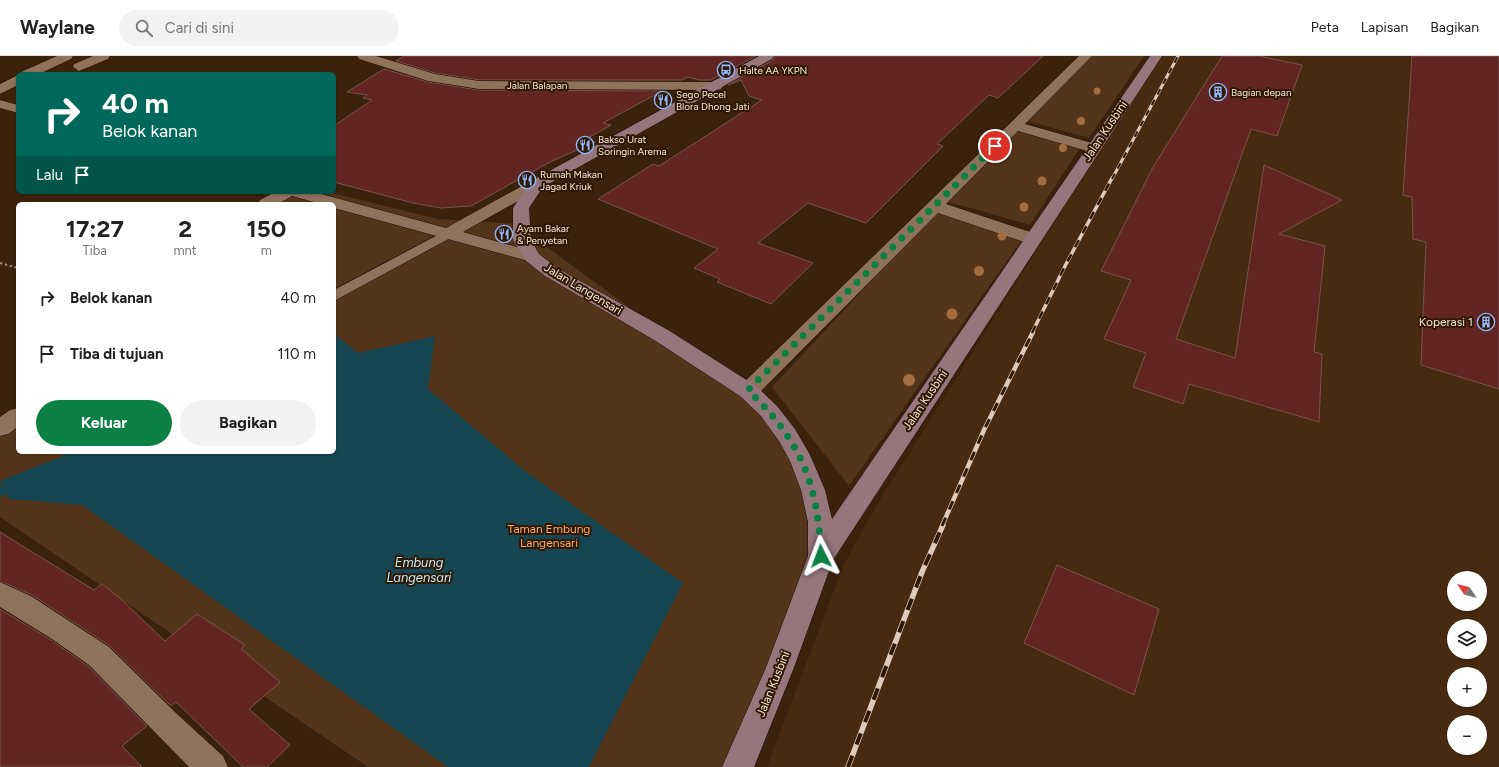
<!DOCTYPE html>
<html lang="id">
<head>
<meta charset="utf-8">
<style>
	body { margin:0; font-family:Figtree,sans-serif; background:#f2f2f2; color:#222; height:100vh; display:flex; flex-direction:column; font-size:15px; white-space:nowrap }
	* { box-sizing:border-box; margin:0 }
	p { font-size:13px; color:#767676 }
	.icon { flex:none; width:22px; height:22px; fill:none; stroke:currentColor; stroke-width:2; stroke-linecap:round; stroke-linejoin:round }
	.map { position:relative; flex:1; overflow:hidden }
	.sheet { position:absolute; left:16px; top:146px; width:320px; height:252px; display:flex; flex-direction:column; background:#fff; border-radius:6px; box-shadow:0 1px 3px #0004 }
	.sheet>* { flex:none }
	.hud { position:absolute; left:16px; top:16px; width:320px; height:122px; border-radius:6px; box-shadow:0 1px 3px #0004; background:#00695c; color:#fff; overflow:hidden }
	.needle { width:26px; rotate:305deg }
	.fabs { position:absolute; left:1447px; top:515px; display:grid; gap:8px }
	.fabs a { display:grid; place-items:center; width:40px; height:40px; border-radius:50%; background:#fff; box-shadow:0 1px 3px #0004; font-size:20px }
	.pin { position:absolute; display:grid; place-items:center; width:34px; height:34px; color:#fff; margin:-17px; border:2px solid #fff; border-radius:50%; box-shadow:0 1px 4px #0007 }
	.me { position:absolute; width:44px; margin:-22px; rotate:357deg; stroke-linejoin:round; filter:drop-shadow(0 0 3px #0008) }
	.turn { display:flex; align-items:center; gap:14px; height:84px; padding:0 20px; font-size:18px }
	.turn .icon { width:52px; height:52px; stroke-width:2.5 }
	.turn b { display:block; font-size:28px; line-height:34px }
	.then { display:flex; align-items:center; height:38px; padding:0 20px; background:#0003; gap:8px; font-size:15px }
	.eta { display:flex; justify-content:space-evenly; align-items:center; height:68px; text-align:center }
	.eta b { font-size:24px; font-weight:700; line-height:28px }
	.cta { display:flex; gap:8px; margin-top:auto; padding:8px 20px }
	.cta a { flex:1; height:46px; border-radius:24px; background:#0b8043; color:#fff; font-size:16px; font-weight:700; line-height:46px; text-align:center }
	.cta a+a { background:#f2f2f2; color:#222 }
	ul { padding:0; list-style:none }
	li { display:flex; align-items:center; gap:12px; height:56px; padding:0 20px }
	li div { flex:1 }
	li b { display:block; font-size:15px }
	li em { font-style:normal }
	header { display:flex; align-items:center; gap:24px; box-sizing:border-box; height:56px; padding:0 20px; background:#fff; border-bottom:1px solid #e0e0e0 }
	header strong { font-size:19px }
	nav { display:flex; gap:22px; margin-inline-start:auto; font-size:14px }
	.search { width:280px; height:36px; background:#f2f2f2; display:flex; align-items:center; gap:10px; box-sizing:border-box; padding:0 14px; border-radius:22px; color:#767676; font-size:15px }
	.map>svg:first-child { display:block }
	.built { fill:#472a0f; fill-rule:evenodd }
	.green { fill:#55351a }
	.water { fill:#164651 }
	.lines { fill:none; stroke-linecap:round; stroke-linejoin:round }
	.stream { fill:#164651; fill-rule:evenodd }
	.building { fill:#622521; stroke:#785450 }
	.lane-casing { stroke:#200b00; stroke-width:1 }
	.street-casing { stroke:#200b00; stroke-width:1 }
	.secondary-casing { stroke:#200b00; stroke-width:1 }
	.path { stroke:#a08c7c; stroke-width:2; stroke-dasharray:2.5 2.5; stroke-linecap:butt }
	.lane { fill:#8e725c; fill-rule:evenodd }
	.street { fill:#8e725c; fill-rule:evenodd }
	.secondary { fill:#95767c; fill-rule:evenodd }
	.rail-far3-casing { stroke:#dbcabd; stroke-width:3 }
	.rail-far2-casing { stroke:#dbcabd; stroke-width:3.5 }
	.rail-far1-casing { stroke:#dbcabd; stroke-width:4.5 }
	.rail-casing { stroke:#dbcabd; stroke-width:5.5 }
	.rail-far3 { stroke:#2f1904; stroke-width:2; stroke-dasharray:6; stroke-linecap:butt }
	.rail-far2 { stroke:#2f1904; stroke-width:2.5; stroke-dasharray:8; stroke-linecap:butt }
	.rail-far1 { stroke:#2f1904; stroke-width:3; stroke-dasharray:9; stroke-linecap:butt }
	.rail { stroke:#2f1904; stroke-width:4; stroke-dasharray:12; stroke-linecap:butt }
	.tree { fill:#a26e41 }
	.route { stroke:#0b8043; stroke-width:7; stroke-dasharray:0 12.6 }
	.labels { text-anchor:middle; stroke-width:4; stroke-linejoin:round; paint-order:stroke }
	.far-poi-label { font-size:10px; fill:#f6e6da; stroke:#2f1904; text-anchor:start }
	.far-street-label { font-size:10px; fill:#f6e6da; stroke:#2f1904 }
	.street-label { font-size:12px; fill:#f6e6da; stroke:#2f1904 }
	.poi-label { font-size:12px; fill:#f6e6da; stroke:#2f1904; text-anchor:end }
	.park-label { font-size:12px; fill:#f7ac6c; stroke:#2f1904 }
	.water-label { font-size:13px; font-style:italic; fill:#c2edf9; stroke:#2f1904 }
</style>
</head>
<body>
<header>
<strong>Waylane</strong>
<div class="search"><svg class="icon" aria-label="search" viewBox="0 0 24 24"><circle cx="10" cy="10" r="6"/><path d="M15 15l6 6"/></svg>Cari di sini</div>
<nav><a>Peta</a><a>Lapisan</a><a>Bagikan</a></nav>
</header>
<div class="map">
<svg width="1499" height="711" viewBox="0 0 1499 711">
	<rect width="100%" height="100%" fill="#3a220d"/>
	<path class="built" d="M1159,0H1499V711H767L843,510L877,448ZM1454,522H1480V548H1454ZM1454,570H1480V596H1454ZM1454,618H1480V644H1454ZM1454,666H1480V692H1454Z"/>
	<g class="green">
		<path d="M1085,0H1144L1089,82L1027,65Z"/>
		<path d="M1019,70L1083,87L1030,169L945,145Z"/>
		<path d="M283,136H328L438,163L516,168L742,335L804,415L811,517L726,711H368L0,461V368L18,354V396H334V148H261Z"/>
		<path d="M936,156L1023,182L849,430L772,331Z"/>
	</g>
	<path class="water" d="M334,278L358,297L435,280L428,333L525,415L683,527L589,711H448L82,449L9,443L0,425L73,396H334Z"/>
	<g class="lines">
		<path class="stream" d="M5,429L9,431L11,434L9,437L0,441V431Z"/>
	</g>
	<g class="building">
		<path d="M404,0H756L711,24H699L688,21L682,24H479L435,17L396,5Z"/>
		<path d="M775,0H1043L998,42L989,39L937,88L943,90L866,167L808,147L758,187L813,207L771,248L717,226L720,223L694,212L718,193L598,143L653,108L659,110L762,44L749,40L741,24L728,29L773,4Z"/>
		<path d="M1222,0H1259L1302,9L1277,80L1251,73L1176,283L1235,302L1264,109L1342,144L1279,178L1325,190L1314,296L1322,298L1319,366L1189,328L1183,348L1133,331L1146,297L1104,283L1131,224L1101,215L1152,113Z"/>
		<path d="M1412,0H1499V333L1421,309L1426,186L1413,183L1412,141L1403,139Z"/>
		<path d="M384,13L428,26L479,34L662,35L603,67L611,69L586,83L595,86L550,106L471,150L441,152L413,147L334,126V70L372,44L363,42L367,39L347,36Z"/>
		<path d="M0,476L94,534L102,528L122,544L165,585L197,558L245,589L241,593L280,626L249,653L290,689L267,711H243L176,646L171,650L110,590L32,539L0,525Z"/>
		<path d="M1057,509L1159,553L1134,639L1024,587Z"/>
		<path d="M0,553L51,584L88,610L147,670L122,690L142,711H0Z"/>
	</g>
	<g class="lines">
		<defs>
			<path id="lane" d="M449,173L454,174L456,177L454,180L334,245V234Z"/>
			<g id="street">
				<path d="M57,0H73L71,3L39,18H21L23,15Z"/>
				<path d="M93,0H110L108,3L79,15L73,11L74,8Z"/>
				<path d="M357,0H376L435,18L479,25L716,26L721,27L723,30L721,33L716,34L479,33L428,25L359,3Z"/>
				<path d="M1079,0H1092L1025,68L1099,89L1102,92L1099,95L1094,97L1018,75L946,148L1039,179L1042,183L1039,187L1033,188L1027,187L938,157L756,340L748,342L740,340L737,335L740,330Z"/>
				<path d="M18,19V29L0,38V28Z"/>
				<path d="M0,44L18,49V57L0,52Z"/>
				<path d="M537,123L543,125L545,128L543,131L463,176L538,197L541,201L538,205L532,206L334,152V148H321L292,140L278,148H258L260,144L275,136H314L446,172L531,125Z"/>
				<path d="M18,352V371L8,378L0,380V361L10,354Z"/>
				<path d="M0,526L31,540L109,591L177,658L223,700L228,711H189L89,609L52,583L0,551Z"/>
			</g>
			<path id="secondary" d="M759,0H774L772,3L543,131L529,152L531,184L539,198L557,212L668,274L756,330L777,350L795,373L810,399L825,434L832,463L1150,0H1162L833,504L793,614L754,711H722L765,614L808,500V466L801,434L790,405L779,385L761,360L740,340L654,284L545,220L526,205L513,184V152L531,125Z"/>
		</defs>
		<use href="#lane" class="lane-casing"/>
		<use href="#street" class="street-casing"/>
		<use href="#secondary" class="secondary-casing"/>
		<path class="path" d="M0,207L18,212"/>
		<use href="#lane" class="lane"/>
		<use href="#street" class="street"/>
		<use href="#secondary" class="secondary"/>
		<defs>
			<path id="rail-far3" d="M1112,123L1178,0"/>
			<path id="rail-far2" d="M1032,277L1064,212L1112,122"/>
			<path id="rail-far1" d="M942,470L984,374L1033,276"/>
			<path id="rail" d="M848,711L922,516L943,469"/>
		</defs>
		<use href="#rail-far3" class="rail-far3-casing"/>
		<use href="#rail-far2" class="rail-far2-casing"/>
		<use href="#rail-far1" class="rail-far1-casing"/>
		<use href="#rail" class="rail-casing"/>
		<use href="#rail-far3" class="rail-far3"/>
		<use href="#rail-far2" class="rail-far2"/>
		<use href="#rail-far1" class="rail-far1"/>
		<use href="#rail" class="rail"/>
	</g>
	<g class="tree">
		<circle cx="1097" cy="35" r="3.5"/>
		<circle cx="1081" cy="65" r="4"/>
		<circle cx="1063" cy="92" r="4"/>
		<circle cx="1042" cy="125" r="4.5"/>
		<circle cx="1024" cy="151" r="4.5"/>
		<circle cx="1002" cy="180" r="4.5"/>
		<circle cx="979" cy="215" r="5"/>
		<circle cx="952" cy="258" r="5.5"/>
		<circle cx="909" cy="324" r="6"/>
	</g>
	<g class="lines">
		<path class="route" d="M821,500C818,427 801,385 748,334L995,90"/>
	</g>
	<defs>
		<symbol id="bus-ring" viewBox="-11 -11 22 22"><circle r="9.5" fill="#2f1904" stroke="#93b7fd" stroke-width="1.5"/><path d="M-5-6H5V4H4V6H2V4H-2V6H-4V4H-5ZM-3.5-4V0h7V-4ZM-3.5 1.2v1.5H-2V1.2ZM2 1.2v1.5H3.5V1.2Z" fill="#93b7fd"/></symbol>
		<symbol id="building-ring" viewBox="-11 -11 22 22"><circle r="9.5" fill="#2f1904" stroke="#93b7fd" stroke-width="1.5"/><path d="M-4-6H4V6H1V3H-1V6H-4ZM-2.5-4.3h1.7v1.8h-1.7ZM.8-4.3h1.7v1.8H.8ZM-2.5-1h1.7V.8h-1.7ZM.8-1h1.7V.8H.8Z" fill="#93b7fd"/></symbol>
		<symbol id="restaurant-ring" viewBox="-11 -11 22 22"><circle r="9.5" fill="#2f1904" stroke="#93b7fd" stroke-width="1.5"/><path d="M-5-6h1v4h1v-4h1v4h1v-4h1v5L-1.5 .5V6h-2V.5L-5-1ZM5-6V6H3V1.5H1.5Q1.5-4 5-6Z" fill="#93b7fd"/></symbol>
	</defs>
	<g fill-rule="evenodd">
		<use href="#bus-ring" x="716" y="4" width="20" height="20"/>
		<use href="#building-ring" x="1208" y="26" width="20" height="20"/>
		<use href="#restaurant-ring" x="653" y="34" width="20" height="20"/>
		<use href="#restaurant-ring" x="575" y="79" width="20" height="20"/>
		<use href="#restaurant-ring" x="517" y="114" width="20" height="20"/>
		<use href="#restaurant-ring" x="494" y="168" width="20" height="20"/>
		<use href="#building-ring" x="1476" y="256" width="20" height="20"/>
	</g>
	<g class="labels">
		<g class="far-poi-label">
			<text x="739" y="18">Halte AA YKPN</text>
			<text x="1231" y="40">Bagian depan</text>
			<text x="676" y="42">Sego Pecel<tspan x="676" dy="12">Blora Dhong Jati</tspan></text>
			<text x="598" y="87">Bakso Urat<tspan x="598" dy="12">Soringin Arema</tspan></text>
			<text x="540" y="122">Rumah Makan<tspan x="540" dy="12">Jagad Kriuk</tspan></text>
			<text x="517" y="176">Ayam Bakar<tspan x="517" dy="12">&amp; Penyetan</tspan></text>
		</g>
		<g class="far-street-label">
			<text x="537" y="33">Jalan Balapan</text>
		</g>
		<g class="street-label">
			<text transform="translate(1105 75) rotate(-56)" y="4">Jalan Kusbini</text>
			<text transform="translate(583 233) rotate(31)" y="4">Jalan Langensari</text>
			<text transform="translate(925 344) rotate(-56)" y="4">Jalan Kusbini</text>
			<text transform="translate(773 628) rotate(-68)" y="4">Jalan Kusbini</text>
		</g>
		<g class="poi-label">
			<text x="1473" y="270">Koperasi 1</text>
		</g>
		<g class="park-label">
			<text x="549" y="477">Taman Embung<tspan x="549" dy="14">Langensari</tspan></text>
		</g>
		<g class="water-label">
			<text x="419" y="511">Embung<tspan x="419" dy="15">Langensari</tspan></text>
		</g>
	</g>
</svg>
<div class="fabs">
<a><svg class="needle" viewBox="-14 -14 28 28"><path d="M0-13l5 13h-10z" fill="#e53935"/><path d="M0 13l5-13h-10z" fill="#767676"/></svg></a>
<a><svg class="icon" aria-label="layers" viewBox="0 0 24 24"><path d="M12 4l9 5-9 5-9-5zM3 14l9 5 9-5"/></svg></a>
<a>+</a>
<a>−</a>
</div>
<div class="pin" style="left:995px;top:90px;background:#d93025"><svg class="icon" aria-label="arrive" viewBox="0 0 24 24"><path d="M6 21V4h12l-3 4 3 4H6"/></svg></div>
<svg class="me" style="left:821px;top:500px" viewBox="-20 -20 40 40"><path d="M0-17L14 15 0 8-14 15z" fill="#0b8043" stroke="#fff" stroke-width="4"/></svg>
<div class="hud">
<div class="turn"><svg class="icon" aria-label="right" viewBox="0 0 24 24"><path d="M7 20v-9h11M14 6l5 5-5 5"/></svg><div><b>40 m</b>Belok kanan</div></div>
<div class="then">Lalu<svg class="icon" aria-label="arrive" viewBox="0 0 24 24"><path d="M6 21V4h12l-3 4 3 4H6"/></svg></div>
</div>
<section class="sheet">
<div class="eta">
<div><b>17:27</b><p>Tiba</p></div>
<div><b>2</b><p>mnt</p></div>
<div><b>150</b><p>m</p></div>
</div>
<ul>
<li><svg class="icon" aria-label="right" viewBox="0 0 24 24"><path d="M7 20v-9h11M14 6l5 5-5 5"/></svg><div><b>Belok kanan</b></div><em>40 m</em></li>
<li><svg class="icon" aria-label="arrive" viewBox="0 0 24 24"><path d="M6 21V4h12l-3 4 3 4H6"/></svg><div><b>Tiba di tujuan</b></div><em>110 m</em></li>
</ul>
<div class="cta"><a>Keluar</a><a>Bagikan</a></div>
</section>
</div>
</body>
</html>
